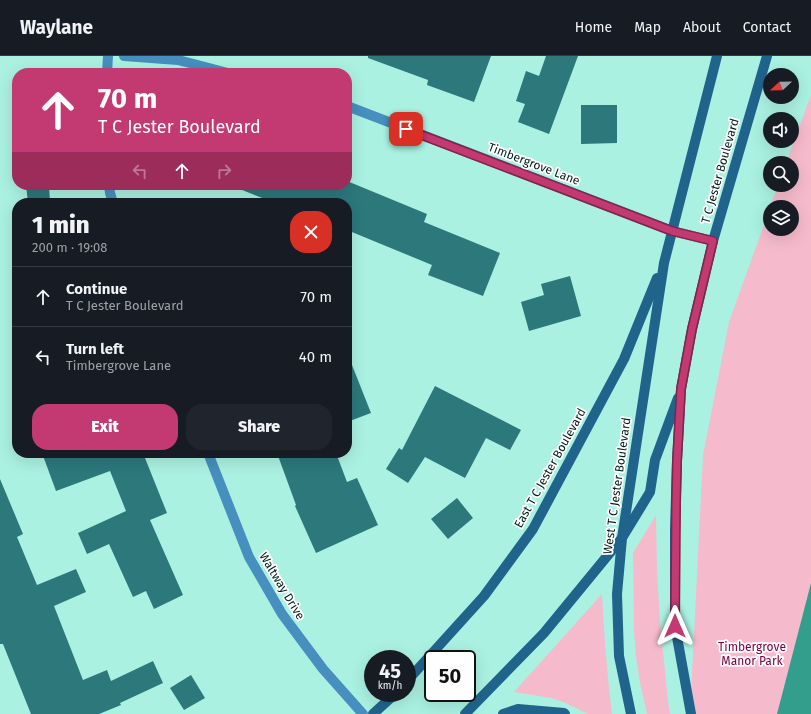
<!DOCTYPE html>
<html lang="en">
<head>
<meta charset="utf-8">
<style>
	body { margin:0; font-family:"Fira Sans",sans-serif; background:#20242c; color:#f1f3f6; height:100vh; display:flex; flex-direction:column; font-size:15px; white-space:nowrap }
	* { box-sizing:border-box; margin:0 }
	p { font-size:13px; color:#9ea1a6 }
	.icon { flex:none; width:22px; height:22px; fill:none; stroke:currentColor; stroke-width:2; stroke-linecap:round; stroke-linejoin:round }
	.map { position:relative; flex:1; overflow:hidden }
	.details { position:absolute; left:12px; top:142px; width:340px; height:260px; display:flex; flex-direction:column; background:#171b24; border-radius:16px; box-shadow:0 4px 16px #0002 }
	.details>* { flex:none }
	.top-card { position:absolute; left:12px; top:12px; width:340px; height:122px; border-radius:16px; box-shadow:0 4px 16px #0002; background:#c33972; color:#fff; overflow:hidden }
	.needle { width:26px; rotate:248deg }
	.fabs { position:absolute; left:763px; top:12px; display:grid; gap:8px }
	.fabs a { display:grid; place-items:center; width:36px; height:36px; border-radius:50%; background:#171b24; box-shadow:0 4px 16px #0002; font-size:20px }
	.speed { position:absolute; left:364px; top:594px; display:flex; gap:8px; font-size:20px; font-weight:700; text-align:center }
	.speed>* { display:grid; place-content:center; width:52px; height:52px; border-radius:50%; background:#171b24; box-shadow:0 4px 16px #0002; line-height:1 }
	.speed small { font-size:10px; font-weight:400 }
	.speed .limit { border:2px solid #111; border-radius:6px; background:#fff; color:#111 }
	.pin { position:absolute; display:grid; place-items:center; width:34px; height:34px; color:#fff; margin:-17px; border-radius:8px; box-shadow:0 2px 6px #0006 }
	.me { position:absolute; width:44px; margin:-22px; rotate:0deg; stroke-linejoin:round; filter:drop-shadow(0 0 3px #0008) }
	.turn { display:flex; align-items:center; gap:14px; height:84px; padding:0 20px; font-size:18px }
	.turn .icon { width:52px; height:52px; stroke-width:2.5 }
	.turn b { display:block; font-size:28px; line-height:34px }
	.lanes { display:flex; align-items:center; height:38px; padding:0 20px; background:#0003; justify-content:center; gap:20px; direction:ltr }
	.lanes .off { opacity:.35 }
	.round { display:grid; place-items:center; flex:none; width:42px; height:42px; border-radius:16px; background:#20242c }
	.summary { display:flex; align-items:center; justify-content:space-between; height:68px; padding:0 20px }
	h1 { font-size:24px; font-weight:800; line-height:30px }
	.button { display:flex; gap:8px; margin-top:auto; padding:8px 20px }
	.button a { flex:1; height:46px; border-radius:16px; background:#c33972; color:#fff; font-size:16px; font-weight:800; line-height:46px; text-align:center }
	.button a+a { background:#20242c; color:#f1f3f6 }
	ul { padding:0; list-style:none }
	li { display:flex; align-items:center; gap:12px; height:60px; padding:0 20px; border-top:1px solid #363941 }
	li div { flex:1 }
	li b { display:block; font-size:15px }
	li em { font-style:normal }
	header { display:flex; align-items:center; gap:24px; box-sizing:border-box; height:56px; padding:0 20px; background:#171b24; border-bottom:1px solid #363941 }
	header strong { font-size:19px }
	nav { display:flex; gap:22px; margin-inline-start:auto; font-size:14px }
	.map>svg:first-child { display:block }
	.green { fill:#f5bbcc }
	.water { fill:#339e8c }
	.building { fill:#2c787b }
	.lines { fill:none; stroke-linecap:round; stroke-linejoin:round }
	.street { stroke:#468fbe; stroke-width:10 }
	.secondary { stroke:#20648c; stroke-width:10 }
	.route-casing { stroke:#7f254a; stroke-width:10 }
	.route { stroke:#c33972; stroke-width:7 }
	.labels { text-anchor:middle; stroke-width:3.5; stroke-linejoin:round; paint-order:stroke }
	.street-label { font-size:12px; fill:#001c17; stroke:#fff }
	.park-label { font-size:12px; fill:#800142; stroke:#fff }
</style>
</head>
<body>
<header>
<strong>Waylane</strong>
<nav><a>Home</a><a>Map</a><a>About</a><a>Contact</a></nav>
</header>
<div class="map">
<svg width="811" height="658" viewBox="0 0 811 658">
	<rect width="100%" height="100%" fill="#aaf1e1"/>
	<g class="green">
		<path d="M811,39V658H690L703,399L729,266L770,152V173H792V151H770L778,129H792V107H786Z"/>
		<path d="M656,459L657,513L660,566L668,645L670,658H647L640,627L636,601L634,576L633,497Z"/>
		<path d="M602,538C604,578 607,618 612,658H588L566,647L551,642L514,636Z"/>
	</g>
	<path class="water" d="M811,527V658H777Z"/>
	<g class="building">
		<path d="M368,0H491L474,46L427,29L428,24L368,2Z"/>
		<path d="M546,0H578L549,78L518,66L525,48L516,45L526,15L539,20Z"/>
		<path d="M581,49H617V87L581,88Z"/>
		<path d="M347,125L427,158L424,166L500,197L483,240L428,219L432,209L347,174V147H275L232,130L233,129H347Z"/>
		<path d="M26,129H49L50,147H28Z"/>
		<path d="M570,220L581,260L529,275L521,246L544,239L541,228Z"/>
		<path d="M347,299H348L371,357L347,366Z"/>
		<path d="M435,330L521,374L510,394L486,382L465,422L425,401L408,427L386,413L399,392L402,394Z"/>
		<path d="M42,397H152L153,399L145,402L167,457L150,464L183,539L154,553L146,535L133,541L109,488L87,498L78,477L126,455L110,415L56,435Z"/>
		<path d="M277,397H336L347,426L357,422L378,469L316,497L295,450L296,449Z"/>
		<path d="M0,423L23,478L17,481L37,529L76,513L86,536L54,550L83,624L107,614L111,625L153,605L163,627L120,647L121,649L99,658H31L3,588H0Z"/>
		<path d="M457,442L473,462L448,483L431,463Z"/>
		<path d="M191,619L205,642L184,654L170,632Z"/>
	</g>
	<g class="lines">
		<g class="street">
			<path d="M124,0L178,4L228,17"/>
			<path d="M107,17L108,0"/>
			<path d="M347,50L672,175L713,185"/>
			<path d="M109,129L110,137L113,147"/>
			<path d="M208,397L249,501L282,558L323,613L363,658"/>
		</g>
		<g class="secondary">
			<path d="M407,625L484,540L533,473L624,303L657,222"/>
			<path d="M373,658L396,637"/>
			<path d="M465,658L544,577L622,482L650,436L655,404L678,342"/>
			<path d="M503,658L518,653L564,657L565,658"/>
			<path d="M631,658L619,600L617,538L622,482L664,207L717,0"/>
			<path d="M691,658L675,570V475L677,405L681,333L692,273L713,185L767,0"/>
		</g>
	</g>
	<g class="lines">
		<defs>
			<path id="route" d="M406,73L672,175L713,185L692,273L681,333L677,405L676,447L675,570"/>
		</defs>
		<use href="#route" class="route-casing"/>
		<use href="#route" class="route"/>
	</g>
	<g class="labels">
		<g class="street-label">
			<text transform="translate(534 108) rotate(21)" y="4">Timbergrove Lane</text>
			<text transform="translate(720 115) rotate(-74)" y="4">T C Jester Boulevard</text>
			<text transform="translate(550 412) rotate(-61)" y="4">East T C Jester Boulevard</text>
			<text transform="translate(617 430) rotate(-82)" y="4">West T C Jester Boulevard</text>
			<text transform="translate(282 530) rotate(59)" y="4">Waltway Drive</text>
		</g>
		<g class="park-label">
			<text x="752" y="595">Timbergrove<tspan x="752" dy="14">Manor Park</tspan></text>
		</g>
	</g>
</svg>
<div class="fabs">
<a><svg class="needle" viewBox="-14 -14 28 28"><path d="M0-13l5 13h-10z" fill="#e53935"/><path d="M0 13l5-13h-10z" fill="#9ea1a6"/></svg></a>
<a><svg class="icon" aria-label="sound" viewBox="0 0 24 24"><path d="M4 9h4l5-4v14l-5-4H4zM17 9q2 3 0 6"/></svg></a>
<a><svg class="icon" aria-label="search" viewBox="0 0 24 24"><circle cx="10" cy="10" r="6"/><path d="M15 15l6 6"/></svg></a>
<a><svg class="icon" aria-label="layers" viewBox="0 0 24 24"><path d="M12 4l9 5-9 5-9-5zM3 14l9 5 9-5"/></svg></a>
</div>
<div class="speed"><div>45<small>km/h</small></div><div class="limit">50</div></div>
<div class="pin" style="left:406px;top:73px;background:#d93025"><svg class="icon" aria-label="arrive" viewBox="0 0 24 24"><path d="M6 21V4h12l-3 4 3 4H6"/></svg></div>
<svg class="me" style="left:675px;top:570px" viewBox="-20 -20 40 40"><path d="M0-17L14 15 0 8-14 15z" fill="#c33972" stroke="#fff" stroke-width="4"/></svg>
<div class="top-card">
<div class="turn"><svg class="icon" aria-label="ahead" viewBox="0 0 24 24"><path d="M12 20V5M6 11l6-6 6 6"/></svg><div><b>70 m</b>T C Jester Boulevard</div></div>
<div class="lanes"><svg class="icon off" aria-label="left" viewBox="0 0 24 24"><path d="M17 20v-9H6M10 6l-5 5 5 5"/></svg><svg class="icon" aria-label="ahead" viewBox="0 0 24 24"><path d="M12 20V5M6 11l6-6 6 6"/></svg><svg class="icon off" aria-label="right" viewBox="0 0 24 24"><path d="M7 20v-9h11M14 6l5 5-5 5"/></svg></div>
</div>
<section class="details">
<div class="summary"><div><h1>1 min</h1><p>200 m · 19:08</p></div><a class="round" style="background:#d93025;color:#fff"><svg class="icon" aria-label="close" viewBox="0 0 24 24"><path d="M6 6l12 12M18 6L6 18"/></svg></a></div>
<ul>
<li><svg class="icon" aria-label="ahead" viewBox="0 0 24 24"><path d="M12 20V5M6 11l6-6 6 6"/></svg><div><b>Continue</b><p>T C Jester Boulevard</p></div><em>70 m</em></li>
<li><svg class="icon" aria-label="left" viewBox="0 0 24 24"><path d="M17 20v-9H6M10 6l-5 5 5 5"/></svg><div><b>Turn left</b><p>Timbergrove Lane</p></div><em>40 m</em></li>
</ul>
<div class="button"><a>Exit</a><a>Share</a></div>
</section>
</div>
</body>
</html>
